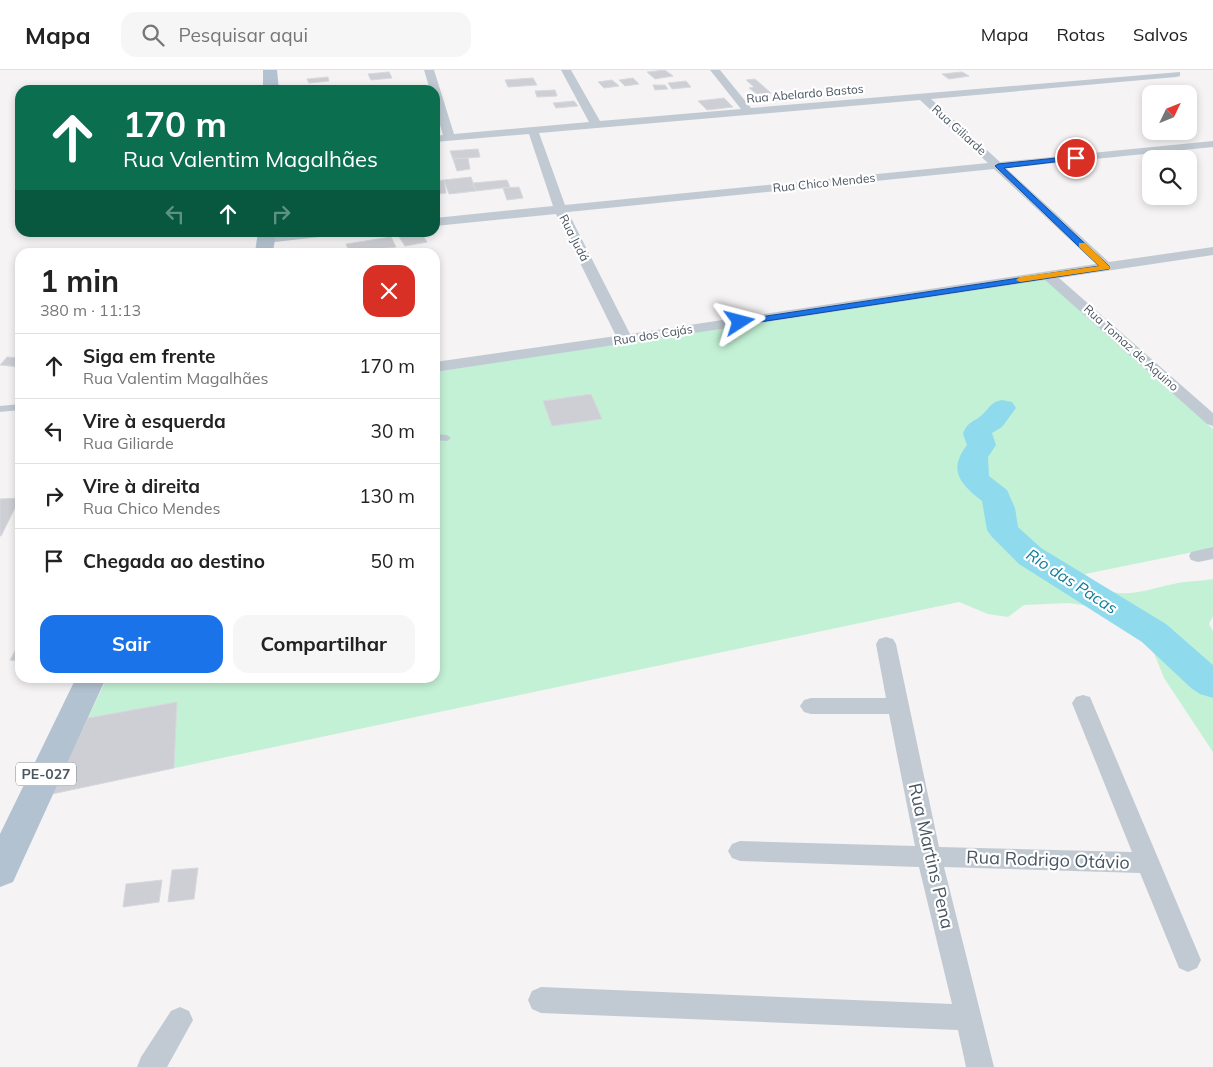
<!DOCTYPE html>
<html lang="pt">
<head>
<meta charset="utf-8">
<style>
	body { margin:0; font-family:Mulish,sans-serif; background:#f6f6f6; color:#222; height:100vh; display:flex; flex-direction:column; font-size:19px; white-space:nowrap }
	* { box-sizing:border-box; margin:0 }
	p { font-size:16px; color:#767676 }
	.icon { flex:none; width:28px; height:28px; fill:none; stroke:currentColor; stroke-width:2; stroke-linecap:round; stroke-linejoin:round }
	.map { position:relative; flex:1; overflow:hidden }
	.panel { position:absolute; left:15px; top:178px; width:425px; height:435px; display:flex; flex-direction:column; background:#fff; border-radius:15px; box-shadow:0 2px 8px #0003 }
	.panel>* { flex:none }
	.guide { position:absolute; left:15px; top:15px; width:425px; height:152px; border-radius:15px; box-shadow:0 2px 8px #0003; background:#0b6e4f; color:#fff; overflow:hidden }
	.needle { width:32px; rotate:47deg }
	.fabs { position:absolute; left:1142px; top:15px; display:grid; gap:10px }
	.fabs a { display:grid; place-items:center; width:55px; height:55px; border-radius:10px; background:#fff; box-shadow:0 2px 8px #0003; font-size:25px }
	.pin { position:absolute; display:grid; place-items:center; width:42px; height:42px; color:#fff; margin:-21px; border:2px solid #fff; border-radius:50%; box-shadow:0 1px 5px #0007 }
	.me { position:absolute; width:55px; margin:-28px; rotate:81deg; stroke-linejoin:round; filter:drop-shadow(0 0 4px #0008) }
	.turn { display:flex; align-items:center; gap:18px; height:105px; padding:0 25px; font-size:22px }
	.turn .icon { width:65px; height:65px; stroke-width:2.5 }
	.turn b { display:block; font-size:35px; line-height:42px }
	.lanes { display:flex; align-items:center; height:48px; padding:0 25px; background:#0003; justify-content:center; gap:25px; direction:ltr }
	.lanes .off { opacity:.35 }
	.round { display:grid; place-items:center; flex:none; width:52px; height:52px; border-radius:15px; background:#f6f6f6 }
	.headline { display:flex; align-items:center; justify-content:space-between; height:85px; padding:0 25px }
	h1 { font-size:30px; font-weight:700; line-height:38px }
	.primary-button { display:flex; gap:10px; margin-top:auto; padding:10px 25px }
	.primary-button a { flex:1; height:58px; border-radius:15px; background:#1a73e8; color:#fff; font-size:20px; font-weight:700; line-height:58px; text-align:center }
	.primary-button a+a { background:#f6f6f6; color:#222 }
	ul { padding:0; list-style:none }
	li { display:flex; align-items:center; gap:15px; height:65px; padding:0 25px; border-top:1px solid #e0e0e0 }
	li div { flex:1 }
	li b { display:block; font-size:19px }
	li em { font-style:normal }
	header { display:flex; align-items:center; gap:30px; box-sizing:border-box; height:70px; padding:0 25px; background:#fff; border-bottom:1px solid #e0e0e0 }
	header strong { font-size:24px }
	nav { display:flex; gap:28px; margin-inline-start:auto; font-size:18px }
	.search { width:350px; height:45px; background:#f6f6f6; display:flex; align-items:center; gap:12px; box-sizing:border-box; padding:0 18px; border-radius:15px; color:#767676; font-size:19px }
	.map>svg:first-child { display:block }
	.green { fill:#c3f1d5 }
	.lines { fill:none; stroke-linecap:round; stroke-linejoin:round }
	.river { fill:#90daee; fill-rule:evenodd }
	.building { fill:#cdcfd5; stroke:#d7d9de }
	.service { fill:#c1cad2; fill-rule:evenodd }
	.minor { fill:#c1cad2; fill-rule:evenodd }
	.primary { fill:#b3c2d1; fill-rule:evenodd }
	.route { fill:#1a73e8; stroke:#114b97 }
	.slow { fill:#f59e0b }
	.labels { text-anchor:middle; stroke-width:4.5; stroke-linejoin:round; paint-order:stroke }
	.far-street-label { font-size:12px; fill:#4a5661; stroke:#fff }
	.shield { fill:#fff; stroke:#808990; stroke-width:1 }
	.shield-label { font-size:14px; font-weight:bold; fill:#4a5661 }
	.water-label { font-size:16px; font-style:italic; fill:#0c7c9b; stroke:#fff }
	.near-street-label { font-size:18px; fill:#4a5661; stroke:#fff }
</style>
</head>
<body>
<header>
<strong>Mapa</strong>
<div class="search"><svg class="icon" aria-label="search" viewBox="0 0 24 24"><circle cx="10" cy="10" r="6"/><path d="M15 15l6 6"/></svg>Pesquisar aqui</div>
<nav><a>Mapa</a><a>Rotas</a><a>Salvos</a></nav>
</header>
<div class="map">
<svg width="1213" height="997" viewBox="0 0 1213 997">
	<rect width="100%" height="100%" fill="#f5f3f3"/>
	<path class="green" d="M1045,209L1213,359V478L1085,504C1112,537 1144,519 1178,513C1190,511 1202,511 1213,509V546L1209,554L1213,561V682L1164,608L1152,578L1137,562L1114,546L1096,537L1069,533L1024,535L1008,547L988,544L959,532L52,724L107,608H435V302Z"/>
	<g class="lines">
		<path class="river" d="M1002,330L1012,332L1016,338L1002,357L992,363L996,375L988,387L989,406L1007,420L1015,438L1018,457L1041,478L1166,554L1213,595V628L1200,624L1191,618L1142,572L1019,494L992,467L987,460L982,431C961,414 947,401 967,375L963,364C968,350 974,353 983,344C990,337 991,332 1002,330Z"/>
	</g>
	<g class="building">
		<path d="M665,0L673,6L655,9L647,2Z"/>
		<path d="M389,2L392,8L371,10L368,4Z"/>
		<path d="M962,2L969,6L949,9L942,4Z"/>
		<path d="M328,7L329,11L309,13L307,9Z"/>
		<path d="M533,8L537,15L508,17L505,10Z"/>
		<path d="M633,8L639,14L625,16L619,10Z"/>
		<path d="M755,9L771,23L757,24L749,18L754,17L746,10Z"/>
		<path d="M612,10L619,16L604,18L598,12Z"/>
		<path d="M686,11L691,17L672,19L668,13Z"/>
		<path d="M653,15H665L668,19L655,20Z"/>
		<path d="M555,20L557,26L537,27L535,21Z"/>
		<path d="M724,28L733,37L707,40L698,31Z"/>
		<path d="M574,31L578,36L556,38L553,33Z"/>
		<path d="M478,79L480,87L453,89L450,81Z"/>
		<path d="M468,88L470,99L457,101L453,89Z"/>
		<path d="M471,107L476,121L449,124L444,110Z"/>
		<path d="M444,110L446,123L436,124L435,111Z"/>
		<path d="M507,110L510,117L476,121L473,113Z"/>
		<path d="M519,117L523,128L507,130L503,118Z"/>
		<path d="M421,163L427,172L405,176L399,167Z"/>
		<path d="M391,167L396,177L349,182L346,174Z"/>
		<path d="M7,287L20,288V297L0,295Z"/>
		<path d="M591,324L602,349L552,356L543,331Z"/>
		<path d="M20,428L1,466H0V429Z"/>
		<path d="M20,572V591L10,590Z"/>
		<path d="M177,632L174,698L52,724L88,648Z"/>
		<path d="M198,798L194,829L168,832L172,800Z"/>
		<path d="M162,810L159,832L123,837L126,814Z"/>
	</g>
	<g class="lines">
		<g class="service">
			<path d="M20,334V340L0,342V336Z"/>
			<path d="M435,364L447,365L451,368L447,371L435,370Z"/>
		</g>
		<g class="minor">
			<path d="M424,0H434L454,64L589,52L561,0H571L600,51L741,39L710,0H720L751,38L1180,2V6L1176,7L931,29L1000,92L1213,71V77L1006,98L1109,192L1213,177V185L1059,208L1213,343V356L1207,354L1045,210L435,302V292L616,266L556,144L435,156V148L553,136L529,64L435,72V66L443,65L435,38V20H430ZM920,30L988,93L565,135L539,63ZM994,99L1096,194L630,264L568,142Z"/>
			<path d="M289,162H334L328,166L266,173L260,169L266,165Z"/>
			<path d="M1213,477V489L1198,492L1191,490L1189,486L1191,482Z"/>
			<path d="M886,567L893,569L896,574L939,777L1132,782L1072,633L1076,627L1083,625L1090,627L1201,890L1197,898L1188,902L1179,898L1140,803L944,797L994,997H966L958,960L541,943L532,939L528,930L532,921L541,917L952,934L919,797L740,791L732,788L728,781L732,774L740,771L915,776L889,644H811L804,642L800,636L804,630L811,628H886L876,574L879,569Z"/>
			<path d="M180,937L189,941L193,950L167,997H137L141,987L171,941Z"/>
		</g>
		<g class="primary">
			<path d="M263,0H277L279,20H263Z"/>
			<path d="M258,162H276L273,182H255Z"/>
			<path d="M76,608H106L13,812L0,817V764Z"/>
		</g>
	</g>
	<path class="route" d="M1076,86L1079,87V89L1004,98L1109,196V199L740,255L735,252L740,250L1099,196L995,96L998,94Z"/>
	<path class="slow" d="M1079,173H1085L1109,196V199L1020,212L1016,210L1020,207L1099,196L1079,177Z"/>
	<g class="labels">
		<g class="far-street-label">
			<text transform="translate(805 24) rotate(-5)" y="4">Rua Abelardo Bastos</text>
			<text transform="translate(959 60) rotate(42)" y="4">Rua Giliarde</text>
			<text transform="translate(824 113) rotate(-6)" y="4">Rua Chico Mendes</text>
			<text transform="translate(574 168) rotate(63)" y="4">Rua Judá</text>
			<text transform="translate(653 265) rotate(-9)" y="4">Rua dos Cajás</text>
			<text transform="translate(1131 278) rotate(42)" y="4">Rua Tomaz de Aquino</text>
		</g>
		<rect class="shield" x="16" y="692.5" width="60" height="23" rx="4"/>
		<g class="shield-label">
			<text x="46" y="709">PE-027</text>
		</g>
		<g class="water-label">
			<text transform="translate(1072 511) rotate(33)" y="6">Rio das Pacas</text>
		</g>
		<g class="near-street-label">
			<text transform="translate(931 786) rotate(77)" y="6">Rua Martins Pena</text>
			<text transform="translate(1048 790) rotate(2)" y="6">Rua Rodrigo Otávio</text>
		</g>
	</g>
</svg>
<div class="fabs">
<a><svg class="needle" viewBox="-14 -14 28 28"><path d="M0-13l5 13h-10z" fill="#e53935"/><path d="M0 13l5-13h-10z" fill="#767676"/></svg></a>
<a><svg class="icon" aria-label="search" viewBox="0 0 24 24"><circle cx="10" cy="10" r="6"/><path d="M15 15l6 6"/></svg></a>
</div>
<div class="pin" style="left:1076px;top:88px;background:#d93025"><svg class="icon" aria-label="arrive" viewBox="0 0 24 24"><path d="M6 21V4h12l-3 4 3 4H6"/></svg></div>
<svg class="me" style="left:740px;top:252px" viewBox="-20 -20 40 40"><path d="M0-17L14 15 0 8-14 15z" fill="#1a73e8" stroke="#fff" stroke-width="4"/></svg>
<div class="guide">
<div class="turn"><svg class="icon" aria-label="ahead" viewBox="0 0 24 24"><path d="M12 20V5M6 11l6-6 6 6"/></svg><div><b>170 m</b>Rua Valentim Magalhães</div></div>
<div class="lanes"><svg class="icon off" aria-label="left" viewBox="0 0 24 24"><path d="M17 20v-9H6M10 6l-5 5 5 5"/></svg><svg class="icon" aria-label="ahead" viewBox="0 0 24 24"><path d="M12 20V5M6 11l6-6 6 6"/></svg><svg class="icon off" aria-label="right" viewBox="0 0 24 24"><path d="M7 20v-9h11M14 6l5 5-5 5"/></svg></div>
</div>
<section class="panel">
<div class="headline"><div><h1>1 min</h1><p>380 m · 11:13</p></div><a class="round" style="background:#d93025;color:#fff"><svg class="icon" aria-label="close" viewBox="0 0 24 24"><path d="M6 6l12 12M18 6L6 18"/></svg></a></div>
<ul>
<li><svg class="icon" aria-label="ahead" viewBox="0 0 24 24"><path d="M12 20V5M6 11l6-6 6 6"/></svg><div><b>Siga em frente</b><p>Rua Valentim Magalhães</p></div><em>170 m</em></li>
<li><svg class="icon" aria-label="left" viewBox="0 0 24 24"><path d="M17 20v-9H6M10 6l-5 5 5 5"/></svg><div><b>Vire à esquerda</b><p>Rua Giliarde</p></div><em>30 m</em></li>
<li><svg class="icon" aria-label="right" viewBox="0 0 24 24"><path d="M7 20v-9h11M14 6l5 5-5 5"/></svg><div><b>Vire à direita</b><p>Rua Chico Mendes</p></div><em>130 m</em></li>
<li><svg class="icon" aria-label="arrive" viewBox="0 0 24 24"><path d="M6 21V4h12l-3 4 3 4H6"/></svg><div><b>Chegada ao destino</b></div><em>50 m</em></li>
</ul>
<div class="primary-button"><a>Sair</a><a>Compartilhar</a></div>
</section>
</div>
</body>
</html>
